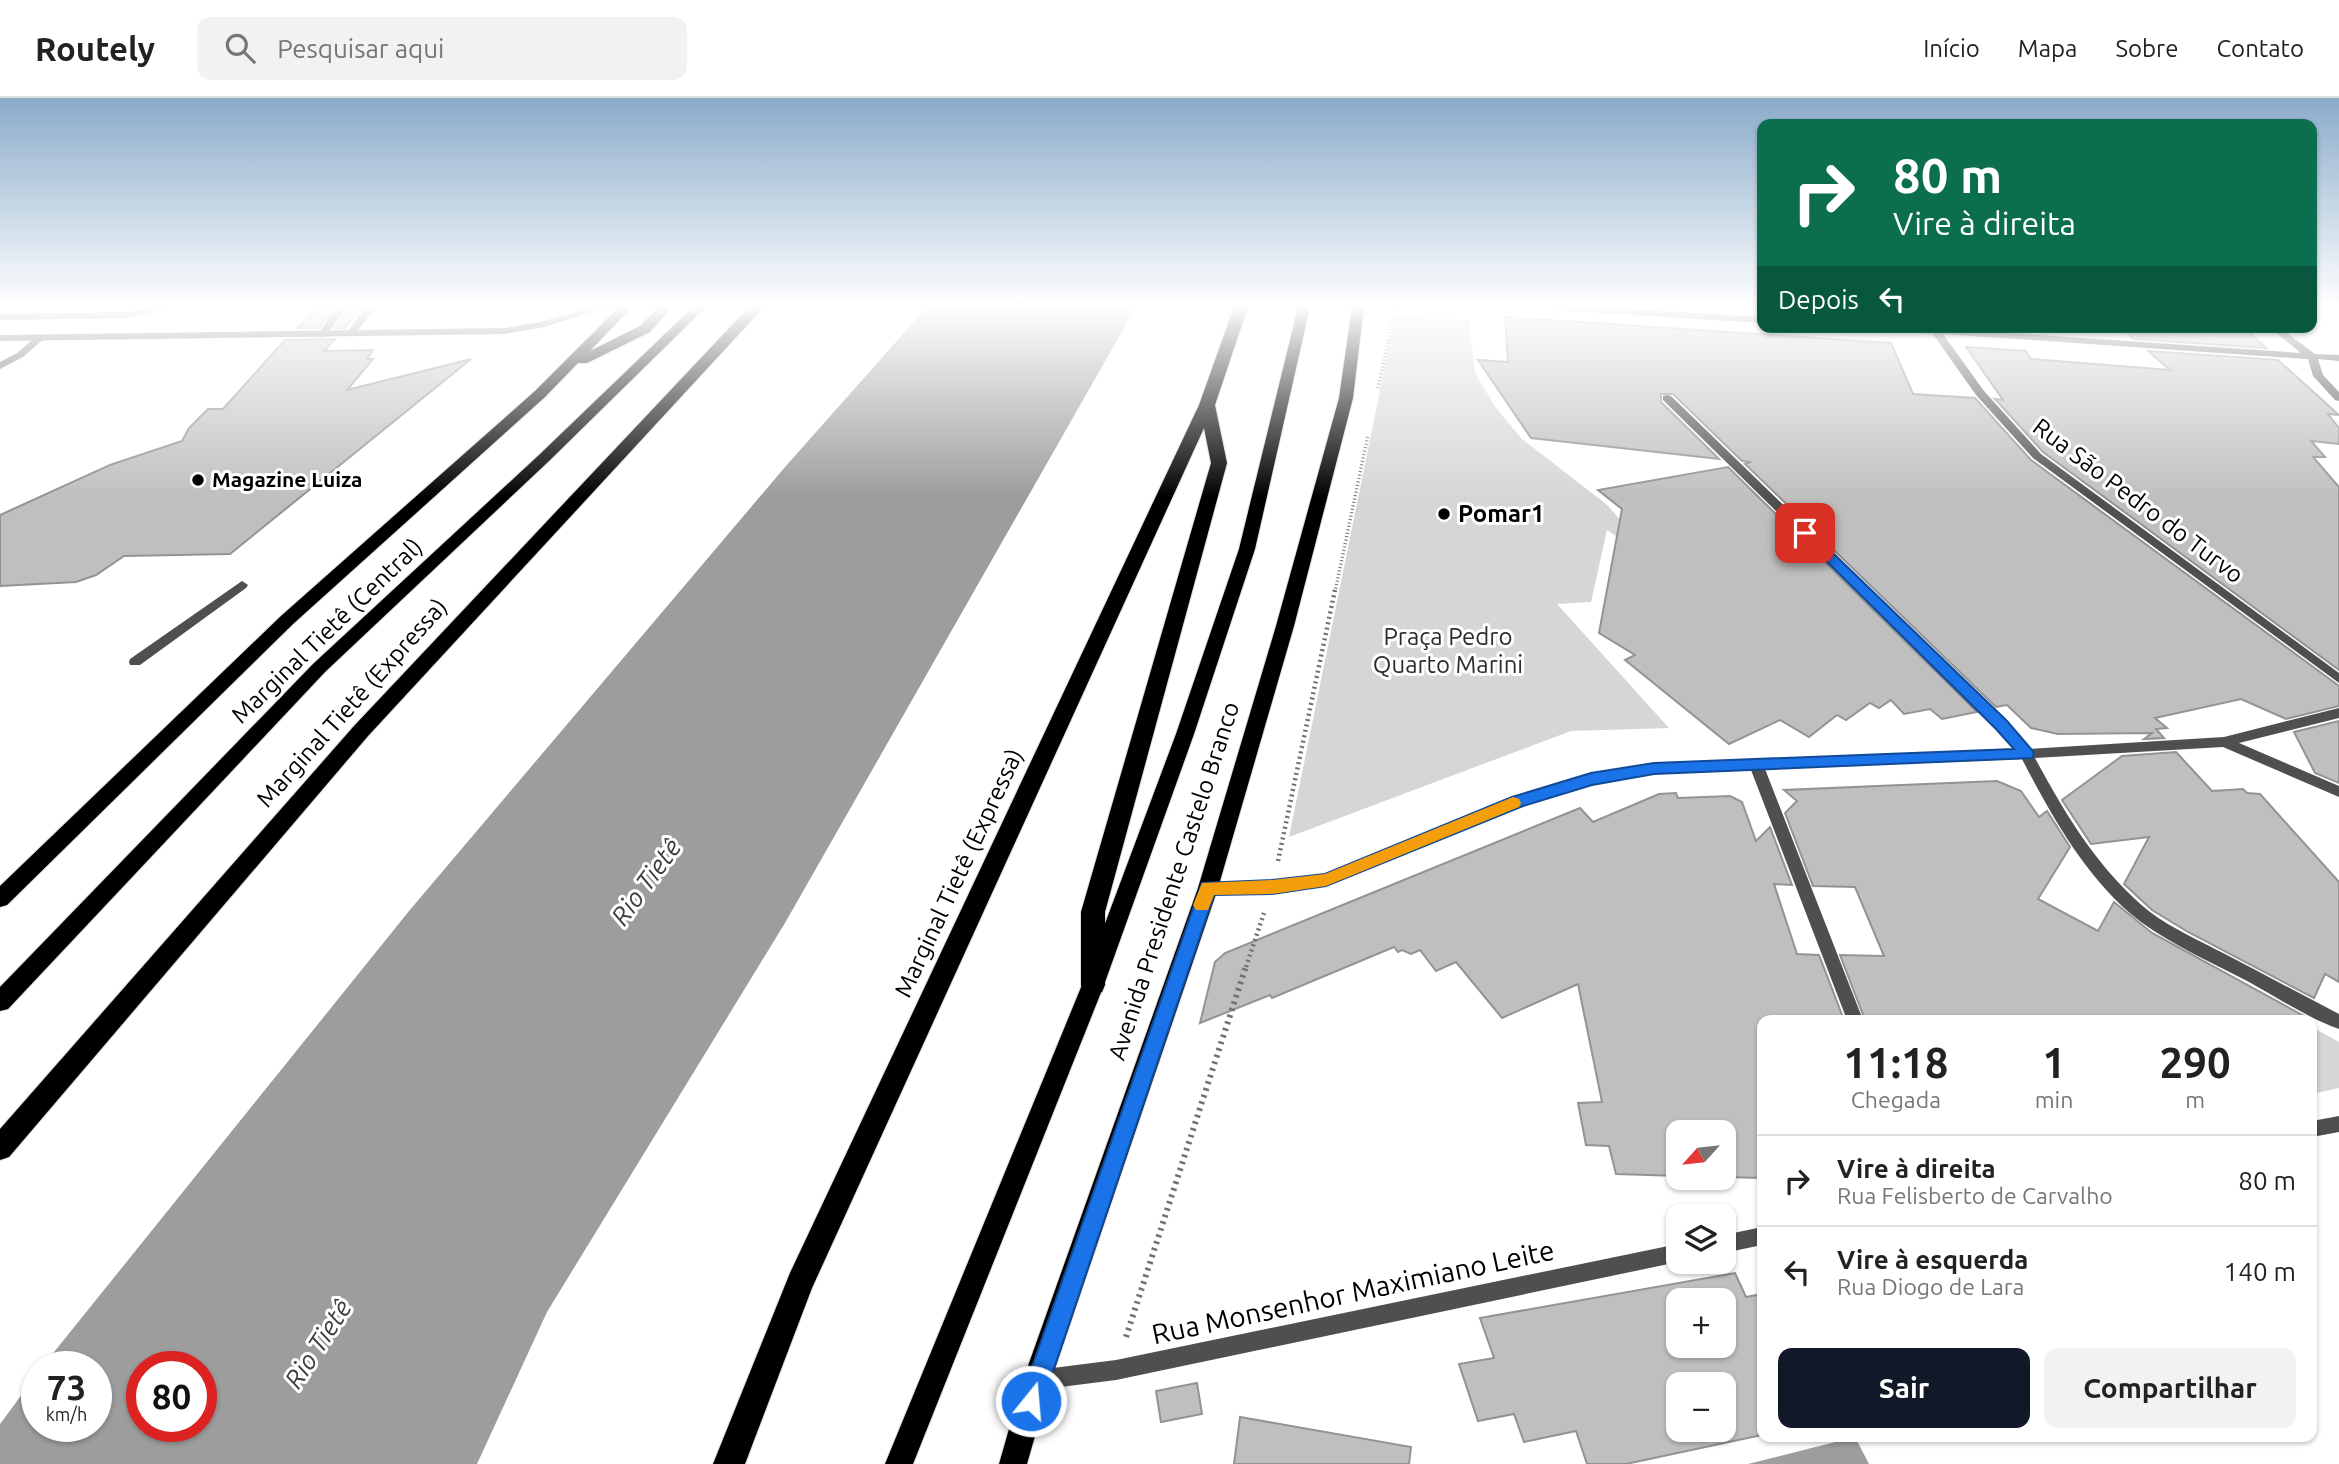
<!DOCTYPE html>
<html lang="pt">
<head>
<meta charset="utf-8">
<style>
	body { margin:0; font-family:Ubuntu,sans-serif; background:#f2f2f2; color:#222; height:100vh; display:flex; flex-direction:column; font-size:26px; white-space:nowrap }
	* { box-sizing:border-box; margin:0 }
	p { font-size:23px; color:#767676 }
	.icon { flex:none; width:38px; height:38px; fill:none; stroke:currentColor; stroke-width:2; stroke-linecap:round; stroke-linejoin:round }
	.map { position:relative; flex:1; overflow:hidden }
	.details { position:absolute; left:1757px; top:917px; width:560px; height:427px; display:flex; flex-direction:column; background:#fff; border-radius:14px; box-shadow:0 2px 5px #0004 }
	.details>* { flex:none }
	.top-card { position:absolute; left:1757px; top:21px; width:560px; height:214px; border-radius:14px; box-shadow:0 2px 5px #0004; background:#0b6e4f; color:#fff; overflow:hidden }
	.needle { width:46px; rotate:243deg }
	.tools { position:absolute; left:1666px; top:1022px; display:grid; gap:14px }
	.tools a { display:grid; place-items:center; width:70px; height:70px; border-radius:14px; background:#fff; box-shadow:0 2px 5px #0004; font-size:35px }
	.speed { position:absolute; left:21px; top:1253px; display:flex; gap:14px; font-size:35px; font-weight:700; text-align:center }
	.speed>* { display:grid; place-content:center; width:91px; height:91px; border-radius:50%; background:#fff; box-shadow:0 2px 5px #0004; line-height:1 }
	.speed small { font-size:18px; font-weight:400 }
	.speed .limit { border:10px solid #d22; background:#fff; color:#111 }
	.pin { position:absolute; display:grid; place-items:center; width:60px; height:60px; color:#fff; margin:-30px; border-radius:14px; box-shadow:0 4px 10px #0006 }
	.me { position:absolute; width:77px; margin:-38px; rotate:17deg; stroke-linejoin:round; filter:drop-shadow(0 0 5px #0008) }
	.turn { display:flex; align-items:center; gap:24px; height:147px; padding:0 21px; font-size:32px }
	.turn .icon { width:91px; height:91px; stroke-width:2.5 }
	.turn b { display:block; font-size:49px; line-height:60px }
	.then { display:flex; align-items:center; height:66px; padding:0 21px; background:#0003; gap:14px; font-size:26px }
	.eta { display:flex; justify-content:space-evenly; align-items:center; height:119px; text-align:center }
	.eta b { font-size:42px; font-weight:600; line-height:49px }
	.primary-button { display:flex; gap:14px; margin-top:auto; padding:14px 21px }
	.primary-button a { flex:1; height:80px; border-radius:14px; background:#111827; color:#fff; font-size:28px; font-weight:600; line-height:80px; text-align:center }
	.primary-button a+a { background:#f2f2f2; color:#222 }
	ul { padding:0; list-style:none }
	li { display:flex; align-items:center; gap:21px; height:91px; padding:0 21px; border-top:2px solid #e0e0e0 }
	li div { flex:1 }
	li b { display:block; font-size:26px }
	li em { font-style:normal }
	header { display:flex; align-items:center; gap:42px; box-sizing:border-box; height:98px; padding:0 35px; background:#fff; border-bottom:2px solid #e0e0e0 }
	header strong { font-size:33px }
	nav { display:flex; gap:38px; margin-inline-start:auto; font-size:24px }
	.search { width:490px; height:63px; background:#f2f2f2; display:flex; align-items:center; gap:18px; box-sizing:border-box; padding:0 24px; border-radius:14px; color:#767676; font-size:26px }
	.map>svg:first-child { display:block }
	.green { fill:#d6d6d6 }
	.water { fill:#9d9d9d; fill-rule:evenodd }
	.building { fill:#bfbfbf; stroke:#939393; stroke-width:2; fill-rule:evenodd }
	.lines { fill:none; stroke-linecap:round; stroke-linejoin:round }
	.trunk-casing { stroke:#dbdbdb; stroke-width:2 }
	.motorway-casing { stroke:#dbdbdb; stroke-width:2 }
	.path-far2 { stroke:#717171; stroke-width:3.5; stroke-dasharray:1 2.5; stroke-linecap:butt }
	.path-far1 { stroke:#717171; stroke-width:4.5; stroke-dasharray:2 3.5; stroke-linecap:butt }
	.path { stroke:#717171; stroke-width:6; stroke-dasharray:2.5 4.5; stroke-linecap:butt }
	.service { fill:#4f4f4f; fill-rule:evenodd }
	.minor { fill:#4f4f4f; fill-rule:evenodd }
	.trunk { fill:#000; fill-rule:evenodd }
	.motorway { fill:#000; fill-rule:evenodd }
	.route { fill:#1a73e8; stroke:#114b97; stroke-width:2 }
	.slow { fill:#f59e0b }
	.poi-dot { fill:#000; stroke:#fff; stroke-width:2.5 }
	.labels { text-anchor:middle; stroke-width:6; stroke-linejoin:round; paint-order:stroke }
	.far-poi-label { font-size:21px; font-weight:bold; fill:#000; stroke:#fff; text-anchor:start }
	.street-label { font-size:24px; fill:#000; stroke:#fff }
	.poi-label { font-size:24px; font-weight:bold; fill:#000; stroke:#fff; text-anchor:start }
	.park-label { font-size:24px; fill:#2d2d2d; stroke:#fff }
	.water-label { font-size:26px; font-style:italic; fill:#3e3e3e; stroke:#fff }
	.near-street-label { font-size:28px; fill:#000; stroke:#fff }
</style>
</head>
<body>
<header>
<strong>Routely</strong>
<div class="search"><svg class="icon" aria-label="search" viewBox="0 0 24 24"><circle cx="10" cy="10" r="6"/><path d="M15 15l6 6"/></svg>Pesquisar aqui</div>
<nav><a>Início</a><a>Mapa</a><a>Sobre</a><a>Contato</a></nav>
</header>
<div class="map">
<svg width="2339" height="1366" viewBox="0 0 2339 1366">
	<rect width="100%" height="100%" fill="#fff"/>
	<g class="green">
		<path d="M1395,219L1469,222L1475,275L1496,310L1522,341L1606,406L1636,439L1622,442L1607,432L1591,504L1557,506L1669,630L1571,633L1289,739Z"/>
		<path d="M2312,929L2339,944V990L2312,996Z"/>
	</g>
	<g class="water">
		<path d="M927,209H1136L785,825L547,1214L477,1366H0V1326L37,1276V1328H96V1269H42L409,813L785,369ZM142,1269H201V1328H142Z"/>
		<path d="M1855,1339L1869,1366H1748Z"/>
	</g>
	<g class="building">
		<path d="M318,209H334L319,230H297Z"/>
		<path d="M350,209H362L345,230H335Z"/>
		<path d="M1505,219L1891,245L1913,296L1975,300L2031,362L2339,588V608L2286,621L2241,601L2155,620L2167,630L2156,631L2164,640L2144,641L2152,635L2058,636L2031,630L2007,607L1996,609L1745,366L1751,364L1742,363L1673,296H1661V304L1719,361L1531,340L1478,262L1508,264Z"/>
		<path d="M2120,229H2244L2266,250L2134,241Z"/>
		<path d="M335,241L324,253L373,252L367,261H373L347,292L471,261L230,456L124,458L96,477L76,484L0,488V417L110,367L182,343L189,330L208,311H223L285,242Z"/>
		<path d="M1966,249L2026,253L2031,261L2170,272L2148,253L2278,262L2339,317L2328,316L2339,330V346L2311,343L2325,359H2313L2339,389V572L2043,354L1995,301L2003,302Z"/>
		<path d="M1728,369L1977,614L1942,621L1930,611L1904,616L1891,602L1879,610L1870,605L1846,622L1837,617L1809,639L1780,622L1729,646L1625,562L1635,557L1599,535L1622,411L1598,392Z"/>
		<path d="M2339,623V685L2315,675L2294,634Z"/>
		<path d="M2176,654L2212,693L2243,691L2247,695L2260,696L2339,784V884L2325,876L2314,900L2188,834L2152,812L2124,786L2149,739L2091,746L2062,702L2122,658Z"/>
		<path d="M1997,683L2021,693L2039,719L2047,713L2070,749L2038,801L2098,833L2114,804L2152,835L2306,919L2304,922H1865L1840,857L1884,858L1855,789L1813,788L1785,715L1797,703L1784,692Z"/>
		<path d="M1676,695L1678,700L1730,698L1742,704L1756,743L1770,729L1792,787L1774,786L1797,856L1819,857L1844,922H1762V1080L1724,1079V1034H1678V1078L1616,1076L1609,1048L1586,1047L1578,1005L1602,1004L1578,886L1502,920L1456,864L1436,873L1420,852L1411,856L1402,852L1398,854L1394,849L1272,900L1270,897L1200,925L1215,864L1225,855L1580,710L1593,724L1659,696Z"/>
		<path d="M1735,1175L1746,1199L1762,1196V1337L1626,1366H1587L1576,1333L1524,1344L1514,1316L1478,1323L1459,1266L1494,1260L1480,1220ZM1678,1202H1724V1248H1678ZM1678,1286H1724V1332H1678Z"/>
		<path d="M1197,1285L1202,1316L1161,1324L1156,1293Z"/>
		<path d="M1240,1319L1411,1349L1409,1366H1234Z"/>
	</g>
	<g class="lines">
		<defs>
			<g id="trunk">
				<path d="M619,209H632L590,253L640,228L659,209H672L650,234L587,265H578L545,299L293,526L7,807L0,809V788L281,518L535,293Z"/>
				<path d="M693,209H706L549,363L325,574L8,911L0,913V889L313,566L539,357Z"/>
				<path d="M1298,209H1310L1255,451L1194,636L1104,887L913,1366H885L1082,887L1176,636L1239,451Z"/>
				<path d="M1352,209H1364L1353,300L1294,528L1218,790L1051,1282L1027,1366H999L1023,1282L1198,790L1276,528L1339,300Z"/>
			</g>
			<g id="motorway">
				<path d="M749,209H764L368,638L9,1059L0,1062V1031L354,628Z"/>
				<path d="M1234,209H1248L1215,307L1227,365L1105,814V887L1102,894L1093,897L1084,894L1081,887V814L1211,365L1204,330L812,1190L745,1366H713L790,1175L1199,307Z"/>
			</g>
		</defs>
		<use href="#trunk" class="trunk-casing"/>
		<use href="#motorway" class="motorway-casing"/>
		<g class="path-far2">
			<path d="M1378,290L1396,209"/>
			<path d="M1335,494L1368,337"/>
		</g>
		<g class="path-far1">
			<path d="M1278,763L1335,492"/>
			<path d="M1246,869L1264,815"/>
		</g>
		<path class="path" d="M1126,1239L1246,868"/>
		<g class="service">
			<path d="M153,209H172L127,220L0,222V216L127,214Z"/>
			<path d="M337,209H347L325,239H319L317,237Z"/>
			<path d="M365,209H375L354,238H348L346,236Z"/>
			<path d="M38,237L46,239L23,259L0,271V264L17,255Z"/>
			<path d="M242,483L248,487L246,490L140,567H130L129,564L130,561Z"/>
		</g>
		<g class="minor">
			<path d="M592,209H607L544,229L505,236L0,243V237L505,230L540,224Z"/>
			<path d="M1550,209H1599L1762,219V225L1555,212Z"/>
			<path d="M1870,229L1936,230L2301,255L2269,229H2279L2315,256L2339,257V263L2318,261L2323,277L2339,294V303L2335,302L2313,278L2308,261L1943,236L1984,293L2041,356L2339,575V585L2033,360L1976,297L1933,236L1874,232Z"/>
			<path d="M1667,297L1671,298L2007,624L2029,651L2224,639L2339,610V620L2239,645L2339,688V699L2223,649L2035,660C2065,716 2100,774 2150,814C2173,831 2200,843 2225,856C2263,876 2301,896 2339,916V931C2308,920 2278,900 2249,884C2213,865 2174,848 2141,824C2088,784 2052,719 2022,661L1765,671L1863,922H1847L1751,672L1654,676L1591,686L1522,708L1327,788L1272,795L1203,794L1200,790L1203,786L1208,784L1272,783L1325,776L1512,700L1591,676L1654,666L2015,652L1997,630L1663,302V298Z"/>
			<path d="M2339,1018V1034L2312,1039V1023Z"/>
			<path d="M1762,1129V1147L1724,1155V1137Z"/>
			<path d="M1678,1146V1164L1116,1282L1037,1292L1030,1289L1027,1282L1030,1275L1037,1272L1116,1262Z"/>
		</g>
		<use href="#trunk" class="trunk"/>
		<use href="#motorway" class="motorway"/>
	</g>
	<linearGradient id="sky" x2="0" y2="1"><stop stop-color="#8aabca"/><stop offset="0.52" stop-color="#fff"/><stop offset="1" stop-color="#fff" stop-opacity="0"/></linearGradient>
	<rect width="2339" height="400" fill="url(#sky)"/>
	<path class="route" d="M1805,431L1809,432L2007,623L2032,652L2034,656L2032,660L1654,676L1592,687L1523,708L1326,788L1272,796L1214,797L1043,1303L1039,1311L1031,1314L1023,1311L1020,1303L1202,785L1272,782L1325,776L1512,699L1591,675L1654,665L2014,651L1996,631L1800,437L1798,435Z"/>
	<path class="slow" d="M1513,699L1519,701L1521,705L1519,709L1326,788L1272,796L1214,797L1208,812H1196L1193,807L1202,785L1272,782L1325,776Z"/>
	<g class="poi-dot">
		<circle cx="198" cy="382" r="7"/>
		<circle cx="1444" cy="416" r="7"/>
	</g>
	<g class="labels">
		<g class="far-poi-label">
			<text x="212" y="389">Magazine Luiza</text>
		</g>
		<g class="street-label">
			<text transform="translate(2138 403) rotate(37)" y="8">Rua São Pedro do Turvo</text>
			<text transform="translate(327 533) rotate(-44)" y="8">Marginal Tietê (Central)</text>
			<text transform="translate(352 605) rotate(-48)" y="8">Marginal Tietê (Expressa)</text>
			<text transform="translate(959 775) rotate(-65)" y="8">Marginal Tietê (Expressa)</text>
			<text transform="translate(1174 783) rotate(-72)" y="8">Avenida Presidente Castelo Branco</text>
		</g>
		<g class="poi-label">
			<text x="1458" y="424">Pomar1</text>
		</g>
		<g class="park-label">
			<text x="1448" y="547">Praça Pedro<tspan x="1448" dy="28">Quarto Marini</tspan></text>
		</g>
		<g class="water-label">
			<text transform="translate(646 784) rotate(-54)" y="9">Rio Tietê</text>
			<text transform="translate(318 1246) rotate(-57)" y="9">Rio Tietê</text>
		</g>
		<g class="near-street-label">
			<text transform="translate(1353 1194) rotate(-12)" y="10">Rua Monsenhor Maximiano Leite</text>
		</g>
	</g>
</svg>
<div class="tools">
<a><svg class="needle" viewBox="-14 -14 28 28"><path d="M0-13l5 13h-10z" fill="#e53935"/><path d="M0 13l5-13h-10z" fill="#767676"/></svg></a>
<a><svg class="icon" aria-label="layers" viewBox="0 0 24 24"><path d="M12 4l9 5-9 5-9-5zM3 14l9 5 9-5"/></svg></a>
<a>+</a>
<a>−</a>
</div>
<div class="speed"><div>73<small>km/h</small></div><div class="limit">80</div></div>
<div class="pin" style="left:1805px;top:435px;background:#d93025"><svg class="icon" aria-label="arrive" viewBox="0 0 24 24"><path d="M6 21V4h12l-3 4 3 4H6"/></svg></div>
<svg class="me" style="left:1031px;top:1303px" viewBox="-20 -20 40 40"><circle r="17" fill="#1a73e8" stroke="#fff" stroke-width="3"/><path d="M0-11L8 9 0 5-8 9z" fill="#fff"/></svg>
<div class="top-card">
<div class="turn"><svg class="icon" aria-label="right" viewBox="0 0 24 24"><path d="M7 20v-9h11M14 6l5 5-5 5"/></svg><div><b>80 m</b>Vire à direita</div></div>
<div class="then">Depois<svg class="icon" aria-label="left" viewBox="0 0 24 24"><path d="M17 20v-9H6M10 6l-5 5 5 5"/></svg></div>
</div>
<section class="details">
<div class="eta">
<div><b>11:18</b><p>Chegada</p></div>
<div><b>1</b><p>min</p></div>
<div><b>290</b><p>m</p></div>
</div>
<ul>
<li><svg class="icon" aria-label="right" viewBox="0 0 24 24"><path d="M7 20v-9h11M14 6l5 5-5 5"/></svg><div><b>Vire à direita</b><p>Rua Felisberto de Carvalho</p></div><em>80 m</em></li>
<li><svg class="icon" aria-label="left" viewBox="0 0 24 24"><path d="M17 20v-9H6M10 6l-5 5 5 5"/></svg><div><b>Vire à esquerda</b><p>Rua Diogo de Lara</p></div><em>140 m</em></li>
</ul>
<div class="primary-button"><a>Sair</a><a>Compartilhar</a></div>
</section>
</div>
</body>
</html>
